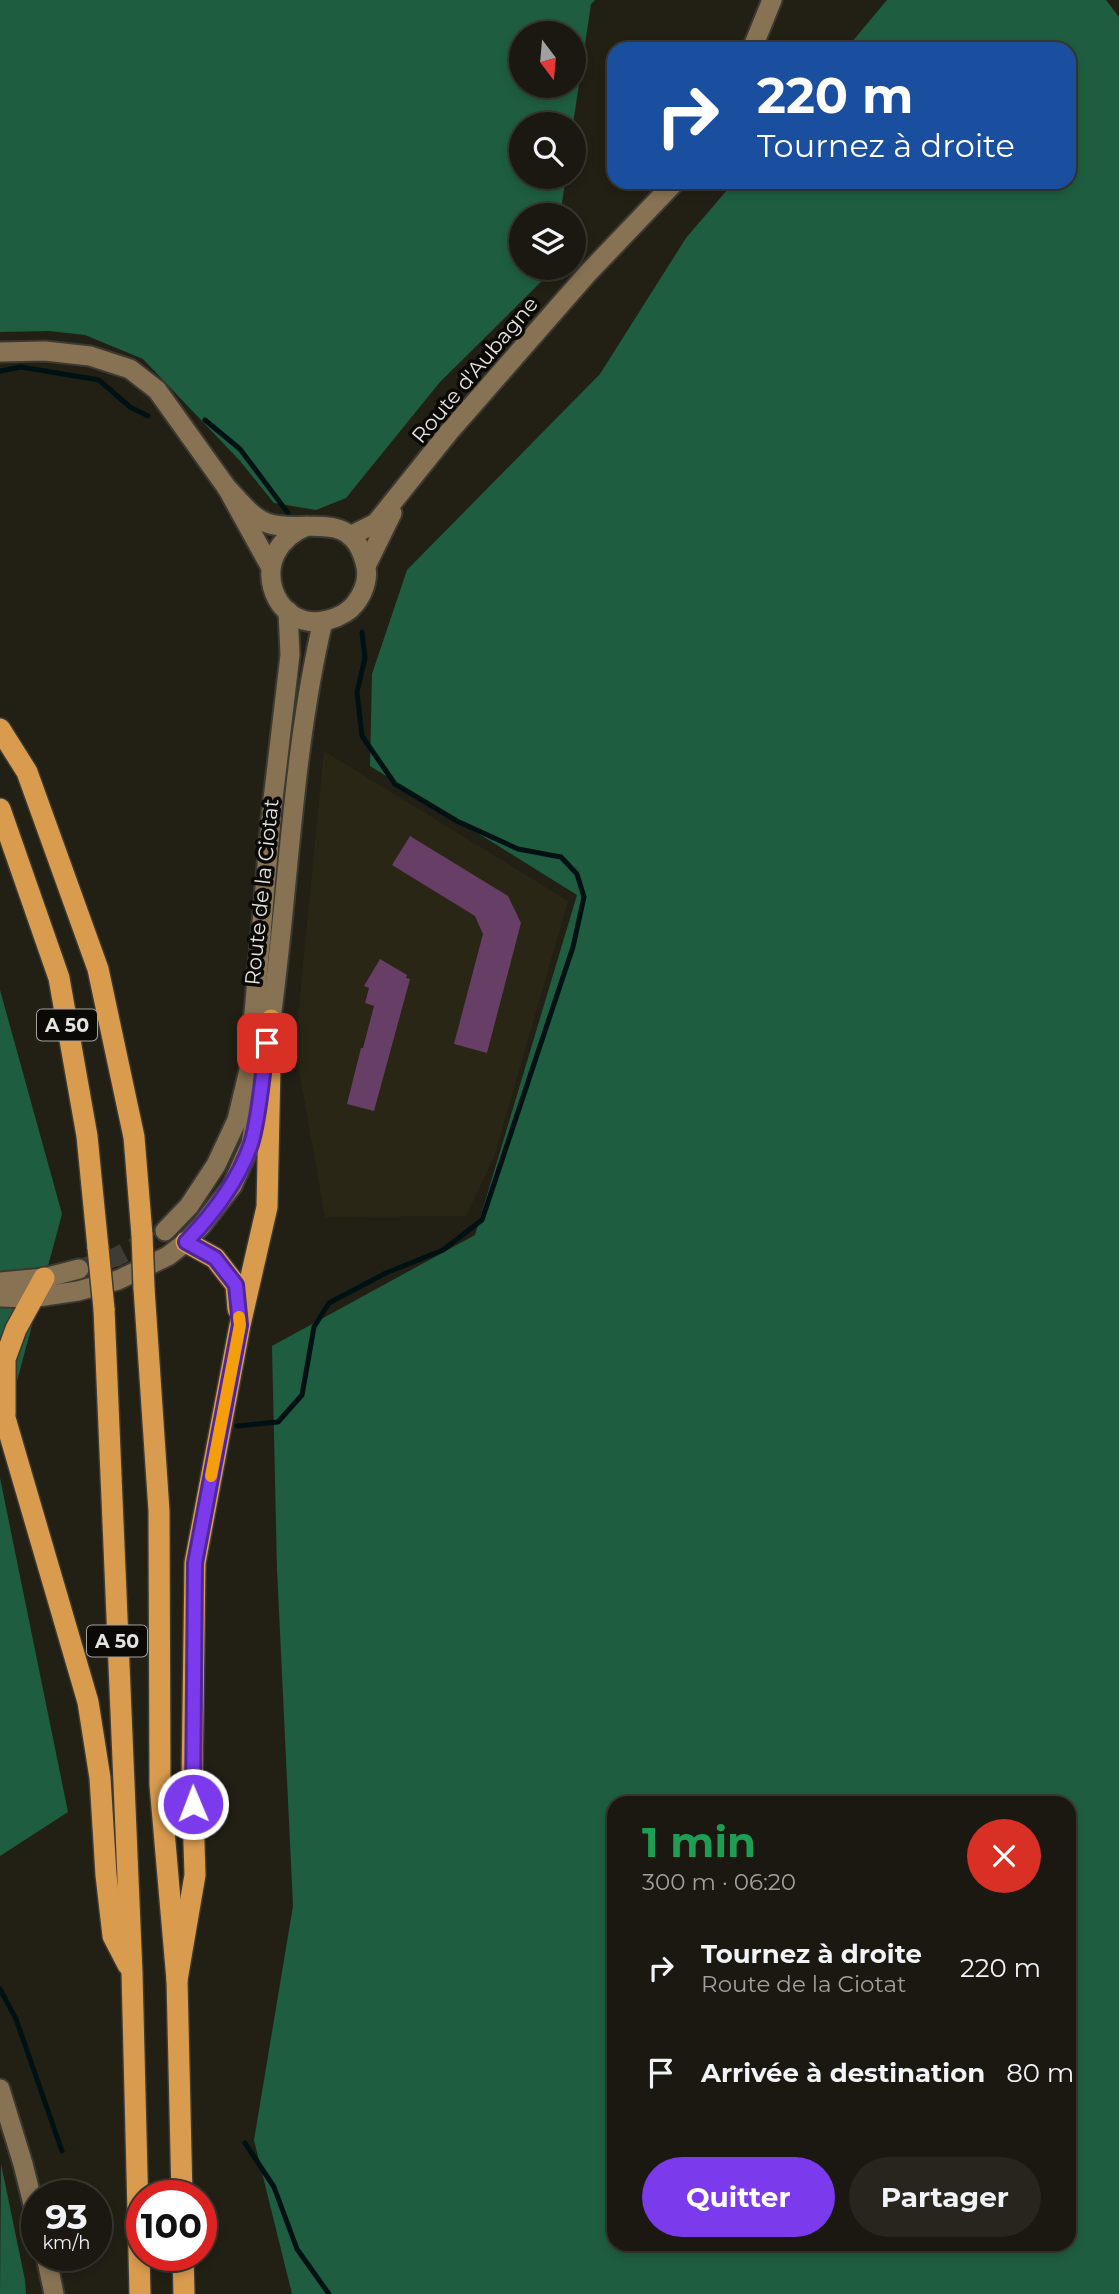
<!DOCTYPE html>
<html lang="fr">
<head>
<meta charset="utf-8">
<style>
	body { margin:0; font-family:Montserrat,sans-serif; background:#27251e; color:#f1f3f6; height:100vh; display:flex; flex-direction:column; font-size:26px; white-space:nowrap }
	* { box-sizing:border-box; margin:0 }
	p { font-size:23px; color:#9fa09f }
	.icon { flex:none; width:38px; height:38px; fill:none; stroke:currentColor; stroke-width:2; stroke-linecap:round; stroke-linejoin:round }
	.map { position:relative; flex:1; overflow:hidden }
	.side { position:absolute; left:607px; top:1796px; width:469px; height:455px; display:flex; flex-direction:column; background:#1a1810; border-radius:21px; box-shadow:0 4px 10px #0003,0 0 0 2px #383730 }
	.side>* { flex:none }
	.hud { position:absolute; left:607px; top:42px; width:469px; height:147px; border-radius:21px; box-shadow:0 4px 10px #0003,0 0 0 2px #383730; background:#1a4fa0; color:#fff; overflow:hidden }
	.needle { width:46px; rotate:164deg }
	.tools { position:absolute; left:509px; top:21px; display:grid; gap:14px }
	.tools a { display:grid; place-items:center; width:77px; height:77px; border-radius:50%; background:#1a1810; box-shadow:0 4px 10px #0003,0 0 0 2px #383730; font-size:35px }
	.speed { position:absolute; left:21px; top:2180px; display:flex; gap:14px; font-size:35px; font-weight:700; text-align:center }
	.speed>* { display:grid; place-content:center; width:91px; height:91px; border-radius:50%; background:#1a1810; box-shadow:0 4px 10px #0003,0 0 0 2px #383730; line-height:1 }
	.speed small { font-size:18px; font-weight:400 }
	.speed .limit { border:10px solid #d22; background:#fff; color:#111 }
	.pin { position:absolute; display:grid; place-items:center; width:60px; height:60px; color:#fff; margin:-30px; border-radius:14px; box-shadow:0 4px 10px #0006 }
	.me { position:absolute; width:77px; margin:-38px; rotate:359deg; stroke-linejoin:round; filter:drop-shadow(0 0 5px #0008) }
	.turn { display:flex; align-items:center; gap:24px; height:147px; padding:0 35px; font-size:32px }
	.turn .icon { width:91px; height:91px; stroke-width:2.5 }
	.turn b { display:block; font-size:49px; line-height:60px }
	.round { display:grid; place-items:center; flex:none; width:74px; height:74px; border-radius:37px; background:#27251e }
	.headline { display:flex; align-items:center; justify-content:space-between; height:119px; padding:0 35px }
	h1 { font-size:42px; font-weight:700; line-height:52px; color:#1e9e55 }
	.cta { display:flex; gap:14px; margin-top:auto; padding:14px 35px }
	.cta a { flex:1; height:80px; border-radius:42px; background:#7c3aed; color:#fff; font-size:28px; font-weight:700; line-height:80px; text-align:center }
	.cta a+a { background:#27251e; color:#f1f3f6 }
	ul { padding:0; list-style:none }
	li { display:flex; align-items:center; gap:21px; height:105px; padding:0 35px }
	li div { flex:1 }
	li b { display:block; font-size:26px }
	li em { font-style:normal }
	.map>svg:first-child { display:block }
	.built { fill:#2a2615 }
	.forest { fill:#1e5d40; fill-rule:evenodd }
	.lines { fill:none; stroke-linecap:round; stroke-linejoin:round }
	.stream { stroke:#001114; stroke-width:5 }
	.building { fill:#673e65 }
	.secondary-tunnel { stroke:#3f3d33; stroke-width:19; stroke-dasharray:19 10; stroke-linecap:butt }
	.secondary-casing { stroke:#3b3932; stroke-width:23 }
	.motorway-casing { stroke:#3b3932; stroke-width:24 }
	.secondary { stroke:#877253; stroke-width:19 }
	.motorway { stroke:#d99b4e; stroke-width:21 }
	.motorway-bridge-casing { stroke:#3b3932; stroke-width:24; stroke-linecap:butt }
	.motorway-bridge { stroke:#d99b4e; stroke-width:21 }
	.route-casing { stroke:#51269a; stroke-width:18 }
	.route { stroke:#7c3aed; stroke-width:12 }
	.slow { stroke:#f59e0b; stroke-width:12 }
	.labels { text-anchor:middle; stroke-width:7; stroke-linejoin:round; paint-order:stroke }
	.shield { fill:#0a0905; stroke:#a3a29c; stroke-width:2 }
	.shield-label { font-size:19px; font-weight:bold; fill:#e5e4dd }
	.street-label { font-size:21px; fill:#e5e4dd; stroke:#0a0905 }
</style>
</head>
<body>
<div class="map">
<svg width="1119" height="2294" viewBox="0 0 1119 2294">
	<rect width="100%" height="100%" fill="#222015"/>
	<path class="built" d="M324,751L568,901L494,1157L466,1216L325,1217L295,1047Z"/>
	<g class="forest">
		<path d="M0,0H595L591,4L573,124H522V177H566L560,215H522V268H552L551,272L440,382L346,498L316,510L274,503L240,461L143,359L85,335L49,331L0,332ZM522,33H574V86H522Z"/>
		<path d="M887,0H1106L1119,17V2294H292L254,2140L293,1906L277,1569L272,1346L475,1235L577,895L370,766L372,674L407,570L600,374L686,238L734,182H1069V49H846ZM614,1802H1069V2244H614Z"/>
		<path d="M0,990L62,1214L0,1444Z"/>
		<path d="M0,1478L68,1812L0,1856Z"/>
		<path d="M1,2164L25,2280L26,2294H0Z"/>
	</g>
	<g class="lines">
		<g class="stream">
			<path d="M0,371L21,367L99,380L130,407L148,416"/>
			<path d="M205,420L240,449L288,513"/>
			<path d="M237,1426L278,1422L302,1395L314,1327L329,1303L386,1273L443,1250L482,1220L573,947L584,897L577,874L561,857L518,849L457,821L395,784L362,736L357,692L365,658L362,632"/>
			<path d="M0,1989L16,2019L62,2151"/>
			<path d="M245,2143L274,2187L297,2249L329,2294"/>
		</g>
	</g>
	<g class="building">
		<path d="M410,836L508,896L521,923L487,1053L454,1044L483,934L475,916L392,865Z"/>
		<path d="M380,959L407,975L406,978L410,979L374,1111L347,1104L361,1048H363L374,1006L365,1003L369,988L364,986Z"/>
	</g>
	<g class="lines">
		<path class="secondary-tunnel" d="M79,1269L116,1257L165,1231"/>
		<defs>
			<g id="secondary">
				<path d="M752,49L772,0"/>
				<path d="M0,352L45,351L90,356L130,369L157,390L227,488L270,566"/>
				<path d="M227,488C239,500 251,517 267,523C302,535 349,508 364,559C370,575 365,591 355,604C348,613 339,617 328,620C273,635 243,552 307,526"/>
				<path d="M350,536L376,523L449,432L588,273L675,182"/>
				<path d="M366,566L392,513"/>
				<path d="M269,1033C289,896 291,756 323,621"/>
				<path d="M165,1231L189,1206L216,1165L237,1120L249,1070L272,808L290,655L288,611"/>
				<path d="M0,1282L44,1278L79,1269"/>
				<path d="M0,1297L31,1298L78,1291L118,1280L168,1256L186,1242L201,1226L232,1186L251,1144L262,1073"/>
				<path d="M0,2089L23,2164L37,2220"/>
				<path d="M46,2256L54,2294"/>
			</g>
			<g id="motorway">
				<path d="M0,729L27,772L98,969L134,1137L142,1235"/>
				<path d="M0,809L59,978L87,1136L98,1248"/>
				<path d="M186,1242L215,1258L236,1285L238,1309"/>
				<path d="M144,1288L159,1511L160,1785L177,1980L182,2196"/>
				<path d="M104,1309L132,1973L140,2294"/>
				<path d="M0,1401L88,1702L100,1778L106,1875L113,1936L128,1965"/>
				<path d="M5,1414V1359L16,1329L44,1278"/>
				<path d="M177,1980L195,1875L192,1781L195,1563L240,1325L267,1207L271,1020"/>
				<path d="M183,2256L184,2294"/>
			</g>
		</defs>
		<use href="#secondary" class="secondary-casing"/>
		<use href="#motorway" class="motorway-casing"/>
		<use href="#secondary" class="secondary"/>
		<use href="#motorway" class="motorway"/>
		<defs>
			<g id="motorway-bridge">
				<path d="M142,1235L144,1288"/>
				<path d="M98,1248L104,1309"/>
			</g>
		</defs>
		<use href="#motorway-bridge" class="motorway-bridge-casing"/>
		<use href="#motorway-bridge" class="motorway-bridge"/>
	</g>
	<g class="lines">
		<defs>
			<path id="route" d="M193,1804L195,1563L240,1325L236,1285L215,1258L186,1242C213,1214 238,1182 251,1144C260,1115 262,1074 267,1043"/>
		</defs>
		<use href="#route" class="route-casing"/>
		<use href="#route" class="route"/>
		<path class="slow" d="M211,1476L240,1325L239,1317"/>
	</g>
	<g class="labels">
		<g class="shield">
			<rect x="37" y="1009.5" width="60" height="31" rx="5"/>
			<rect x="87" y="1625.5" width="60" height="31" rx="5"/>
		</g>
		<g class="shield-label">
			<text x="67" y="1032">A 50</text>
			<text x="117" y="1648">A 50</text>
		</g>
		<g class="street-label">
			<text transform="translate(475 370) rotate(-50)" y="7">Route d'Aubagne</text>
			<text transform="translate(262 892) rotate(-84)" y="7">Route de la Ciotat</text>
		</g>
	</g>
</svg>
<div class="tools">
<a><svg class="needle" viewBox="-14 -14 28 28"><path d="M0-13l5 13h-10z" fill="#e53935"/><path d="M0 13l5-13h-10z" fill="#9fa09f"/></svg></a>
<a><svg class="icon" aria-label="search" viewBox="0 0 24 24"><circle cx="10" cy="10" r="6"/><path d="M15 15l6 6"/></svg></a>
<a><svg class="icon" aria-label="layers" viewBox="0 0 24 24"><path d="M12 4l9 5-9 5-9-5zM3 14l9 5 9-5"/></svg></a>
</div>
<div class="speed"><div>93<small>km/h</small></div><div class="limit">100</div></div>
<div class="pin" style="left:267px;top:1043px;background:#d93025"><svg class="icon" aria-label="arrive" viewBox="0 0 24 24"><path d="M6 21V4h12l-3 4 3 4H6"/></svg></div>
<svg class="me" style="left:193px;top:1804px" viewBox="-20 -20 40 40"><circle r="17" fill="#7c3aed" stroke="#fff" stroke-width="3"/><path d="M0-11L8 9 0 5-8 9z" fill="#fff"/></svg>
<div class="hud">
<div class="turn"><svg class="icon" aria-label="right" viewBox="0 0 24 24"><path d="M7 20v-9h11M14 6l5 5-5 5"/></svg><div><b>220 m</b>Tournez à droite</div></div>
</div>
<section class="side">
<div class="headline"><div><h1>1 min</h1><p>300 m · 06:20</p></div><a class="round" style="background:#d93025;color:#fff"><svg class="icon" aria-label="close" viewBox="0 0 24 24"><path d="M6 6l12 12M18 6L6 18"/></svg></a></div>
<ul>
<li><svg class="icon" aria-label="right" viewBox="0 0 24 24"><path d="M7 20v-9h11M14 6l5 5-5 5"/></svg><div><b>Tournez à droite</b><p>Route de la Ciotat</p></div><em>220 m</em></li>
<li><svg class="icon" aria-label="arrive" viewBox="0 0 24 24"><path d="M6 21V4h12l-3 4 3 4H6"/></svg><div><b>Arrivée à destination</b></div><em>80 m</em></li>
</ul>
<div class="cta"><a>Quitter</a><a>Partager</a></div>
</section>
</div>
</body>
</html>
